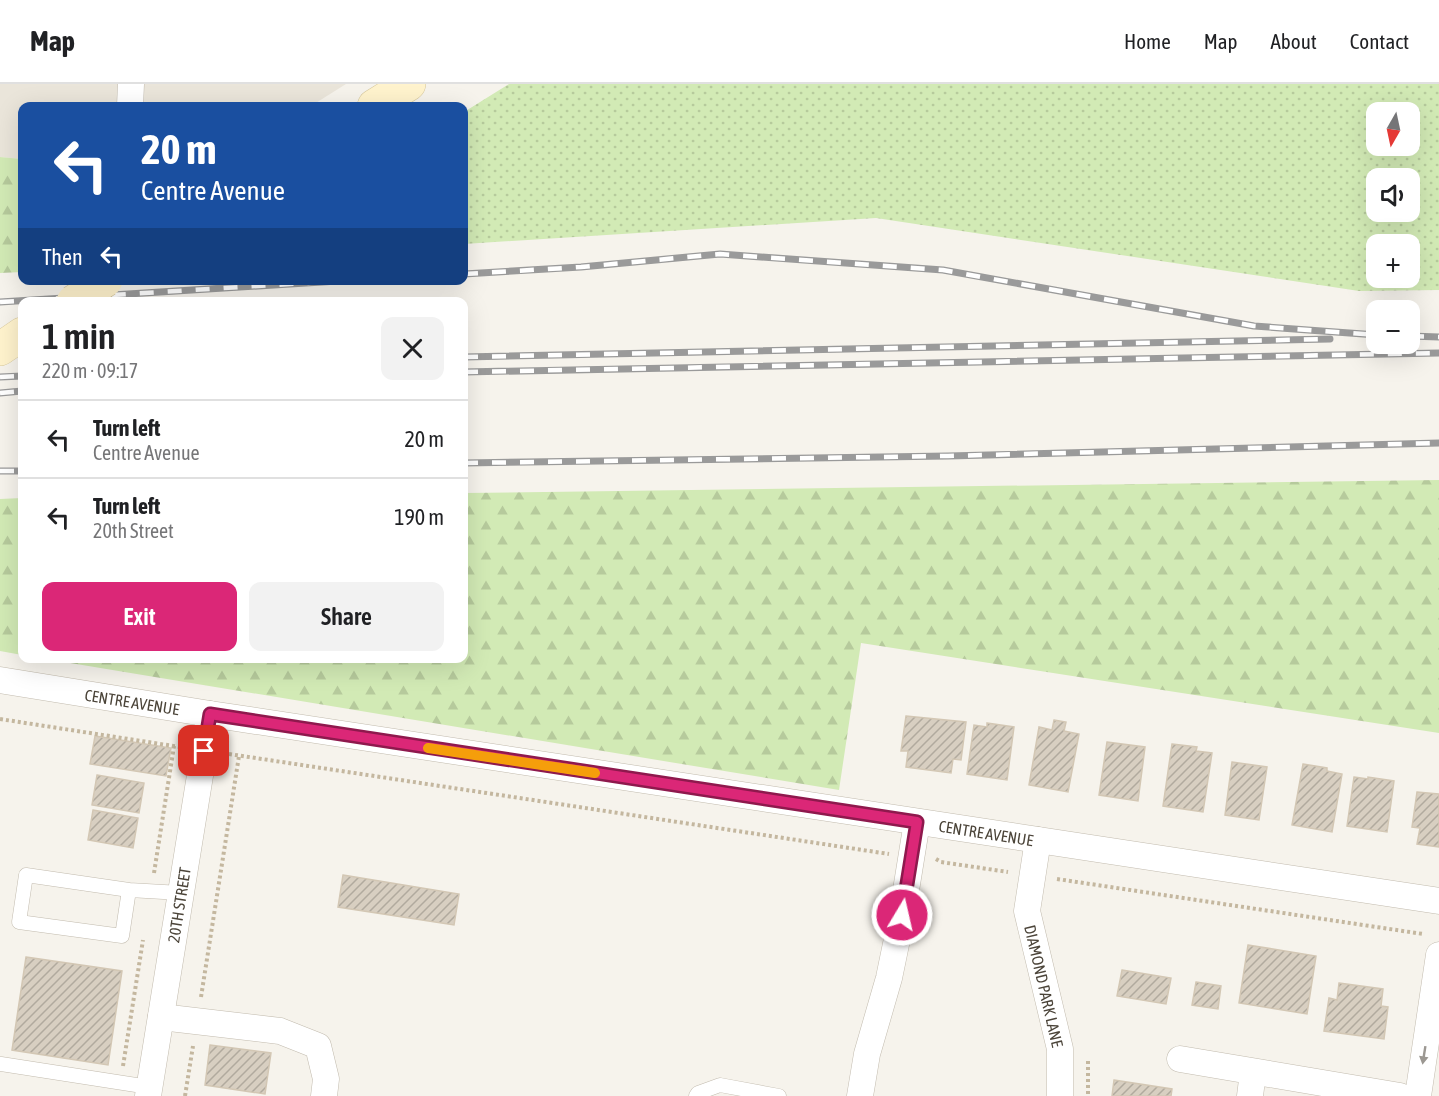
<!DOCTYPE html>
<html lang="en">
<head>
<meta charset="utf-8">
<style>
	body { margin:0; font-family:"Asap Condensed",sans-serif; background:#f2f2f2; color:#202124; height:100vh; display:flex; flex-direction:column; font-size:22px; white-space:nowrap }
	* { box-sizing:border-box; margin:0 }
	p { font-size:20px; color:#757577 }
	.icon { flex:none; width:33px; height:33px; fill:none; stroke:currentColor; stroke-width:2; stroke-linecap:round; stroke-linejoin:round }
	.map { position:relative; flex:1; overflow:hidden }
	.drawer { position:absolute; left:18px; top:213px; width:450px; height:366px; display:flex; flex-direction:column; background:#fff; border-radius:12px; box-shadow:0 6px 24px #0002 }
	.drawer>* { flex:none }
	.banner { position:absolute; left:18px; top:18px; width:450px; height:183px; border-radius:12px; box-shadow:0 6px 24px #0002; background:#1a4fa0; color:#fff; overflow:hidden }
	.needle { width:39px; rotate:189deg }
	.controls { position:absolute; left:1366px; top:18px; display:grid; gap:12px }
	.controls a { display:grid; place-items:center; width:54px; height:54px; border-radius:12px; background:#fff; box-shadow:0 6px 24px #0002; font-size:30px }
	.pin { position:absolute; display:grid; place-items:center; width:51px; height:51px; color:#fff; margin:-26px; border-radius:12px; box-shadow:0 3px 9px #0006 }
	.me { position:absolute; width:66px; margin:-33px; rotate:9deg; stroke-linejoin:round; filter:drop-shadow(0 0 4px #0008) }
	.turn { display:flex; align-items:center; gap:21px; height:126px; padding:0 24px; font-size:27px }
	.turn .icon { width:78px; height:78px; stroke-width:2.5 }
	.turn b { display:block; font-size:42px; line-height:51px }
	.then { display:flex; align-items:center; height:57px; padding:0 24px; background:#0003; gap:12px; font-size:22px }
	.round { display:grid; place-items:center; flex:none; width:63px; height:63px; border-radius:12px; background:#f2f2f2 }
	.overview { display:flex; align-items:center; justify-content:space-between; height:102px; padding:0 24px }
	h1 { font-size:36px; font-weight:600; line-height:45px }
	.button { display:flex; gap:12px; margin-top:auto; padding:12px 24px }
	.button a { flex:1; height:69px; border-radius:12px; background:#db2777; color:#fff; font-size:24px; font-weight:600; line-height:69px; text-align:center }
	.button a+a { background:#f2f2f2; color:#202124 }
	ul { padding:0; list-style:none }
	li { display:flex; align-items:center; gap:18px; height:78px; padding:0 24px; border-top:2px solid #e0e0e0 }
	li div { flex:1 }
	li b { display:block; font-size:22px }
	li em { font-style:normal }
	header { display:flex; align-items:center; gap:36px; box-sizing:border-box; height:84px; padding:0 30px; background:#fff; border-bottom:2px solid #e0e0e0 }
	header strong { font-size:28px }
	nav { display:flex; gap:33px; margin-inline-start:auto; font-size:21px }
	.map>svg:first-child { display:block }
	.residential { fill:#eae5da }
	.grass { fill:url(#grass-dots); fill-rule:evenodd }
	.forest { fill:url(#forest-firs) }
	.building { fill:url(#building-hatch); stroke:#d3c7b4; stroke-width:1.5 }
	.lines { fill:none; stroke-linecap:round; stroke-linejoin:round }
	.lane-casing { stroke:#c2bbae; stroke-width:15 }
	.street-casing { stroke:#c2bbae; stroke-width:27 }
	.secondary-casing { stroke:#d6c79b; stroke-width:34 }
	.path { stroke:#c4b79f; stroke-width:4; stroke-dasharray:3 3; stroke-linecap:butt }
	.lane { stroke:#fff; stroke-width:14 }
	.street { stroke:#fff; stroke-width:26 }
	.secondary { stroke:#fff3cd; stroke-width:33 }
	.rail-casing { stroke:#9a9a9a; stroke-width:7 }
	.rail { stroke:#fff; stroke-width:4.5; stroke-dasharray:14; stroke-linecap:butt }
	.secondary-bridge-casing { stroke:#d6c79b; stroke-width:34; stroke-linecap:butt }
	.secondary-bridge { stroke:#fff3cd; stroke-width:33 }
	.oneway { fill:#9c9892 }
	.route-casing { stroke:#8e194d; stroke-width:15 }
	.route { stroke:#db2777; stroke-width:10 }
	.slow { stroke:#f59e0b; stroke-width:10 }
	.labels { text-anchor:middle; stroke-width:6; stroke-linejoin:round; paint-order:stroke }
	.street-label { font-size:16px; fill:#4b4439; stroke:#fff }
</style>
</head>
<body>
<header>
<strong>Map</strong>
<nav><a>Home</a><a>Map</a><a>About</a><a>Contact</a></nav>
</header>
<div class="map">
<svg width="1439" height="1012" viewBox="0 0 1439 1012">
	<defs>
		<pattern id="grass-dots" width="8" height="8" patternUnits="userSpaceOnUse" patternTransform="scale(1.5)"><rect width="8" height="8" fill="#d2eab5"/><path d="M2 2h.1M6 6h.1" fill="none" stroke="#b6ca9c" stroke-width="1.8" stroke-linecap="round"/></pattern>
		<pattern id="forest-firs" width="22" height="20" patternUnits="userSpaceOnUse" patternTransform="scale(1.5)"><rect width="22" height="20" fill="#d2eab5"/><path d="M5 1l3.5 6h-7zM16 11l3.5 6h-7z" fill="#b6ca9c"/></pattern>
		<pattern id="building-hatch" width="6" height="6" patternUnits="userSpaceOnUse" patternTransform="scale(1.5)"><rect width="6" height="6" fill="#d8cfc1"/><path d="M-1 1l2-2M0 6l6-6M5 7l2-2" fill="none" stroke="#b1aa9e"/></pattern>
	</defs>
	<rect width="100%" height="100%" fill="#f6f3ec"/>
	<path class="residential" d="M0,0H346L311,22H22V75L0,73Z"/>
	<path class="grass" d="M509,0H1439V206L1359,207L876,134L464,160V28ZM1377,28H1410V62H1377ZM1377,94H1410V128H1377ZM1377,160H1410V194H1377Z"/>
	<g class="forest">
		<path d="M0,73L22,75V188L0,189Z"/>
		<path d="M1439,396V649L861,559L839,706L46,575L464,574V409Z"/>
		<path d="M22,414V571L0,567V415Z"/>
	</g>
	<g class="building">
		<path d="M906,632L966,638L961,676L953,675L951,689L906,683L908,667H901Z"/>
		<path d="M1054,636L1066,638L1064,647L1079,650L1068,708L1029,701L1039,643L1052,646Z"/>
		<path d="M987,639L1014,643L1007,696L967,690L974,641L987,643Z"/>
		<path d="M95,652L171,664L166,692L90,680Z"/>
		<path d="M1107,658L1145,663L1138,717L1099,711Z"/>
		<path d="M1172,660L1197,663L1196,667L1212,669L1203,728L1163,722Z"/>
		<path d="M1232,678L1267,683L1259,736L1225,731Z"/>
		<path d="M1303,680L1327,684V687L1342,690L1332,748L1292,741Z"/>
		<path d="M97,691L144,699L139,729L92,721Z"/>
		<path d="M1354,693L1368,695V693L1394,697L1387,748L1347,742Z"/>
		<path d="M1417,708L1439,710V763L1417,760L1420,744L1412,743Z"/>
		<path d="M93,726L138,734L133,764L88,756Z"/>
		<path d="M343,791L459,810L454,841L338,823Z"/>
		<path d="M1248,861L1316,872L1307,930L1239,919Z"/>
		<path d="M26,873L122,887L108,981L12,966Z"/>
		<path d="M1122,886L1171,894L1166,920L1117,912Z"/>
		<path d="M1196,898L1221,902L1218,925L1192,921Z"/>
		<path d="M1339,899L1383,905L1381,922L1388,923L1384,955L1324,947L1329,914L1337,916Z"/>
		<path d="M210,961L271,969L265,1010L205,1001Z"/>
		<path d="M1114,996L1172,1005L1171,1012H1112Z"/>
	</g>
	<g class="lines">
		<defs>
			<g id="lane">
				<path d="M129,806L122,852L19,838L26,791L129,806L181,809"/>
				<path d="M1,980L149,1003"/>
				<path d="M696,1012L698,1009L720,1001L779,1012"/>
			</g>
			<g id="street">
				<path d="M130,22L131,0"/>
				<path d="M0,596L210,630L1439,817"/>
				<path d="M1038,756L1027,827L1060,965V1012"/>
				<path d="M161,933L280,947L318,962L326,995L324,1012"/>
				<path d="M1180,975L1400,1012"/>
				<path d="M148,1012L210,630"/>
				<path d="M860,1012L867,970L889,894L902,831L917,738"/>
				<path d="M1250,1012L1253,988"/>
				<path d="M1418,1012L1439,871"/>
			</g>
			<g id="secondary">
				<path d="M374,22L409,0"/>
				<path d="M0,265L22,250"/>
			</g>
		</defs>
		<use href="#lane" class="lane-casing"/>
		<use href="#street" class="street-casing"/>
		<use href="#secondary" class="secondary-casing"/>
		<g class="path">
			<path d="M0,635L180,663"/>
			<path d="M229,670L889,770"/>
			<path d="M936,775L941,778L1008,788"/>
			<path d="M154,789L174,662"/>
			<path d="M1057,795L1423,850"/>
			<path d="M201,913L239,672"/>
			<path d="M1088,977V1012"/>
			<path d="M123,982L143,856"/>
			<path d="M185,1012L193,962"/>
		</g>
		<use href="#lane" class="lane"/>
		<use href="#street" class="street"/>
		<use href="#secondary" class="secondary"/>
		<defs>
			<g id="rail">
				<path d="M464,190L581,183L720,170L943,186L1254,242L1377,251"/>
				<path d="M0,218L354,196"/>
				<path d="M1410,252L1439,253"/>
				<path d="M464,273L1330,255"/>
				<path d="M464,288L1439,269"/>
				<path d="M0,293L22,292"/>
				<path d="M0,309L22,307"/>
				<path d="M464,379L948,372L1439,359"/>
				<path d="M0,387H22"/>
			</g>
		</defs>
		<use href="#rail" class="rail-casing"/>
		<use href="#rail" class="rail"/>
		<defs>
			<path id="secondary-bridge" d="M73,218L106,196"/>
		</defs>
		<use href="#secondary-bridge" class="secondary-bridge-casing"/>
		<use href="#secondary-bridge" class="secondary-bridge"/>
	</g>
	<defs><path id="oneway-solid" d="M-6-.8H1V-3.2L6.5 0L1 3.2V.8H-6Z" transform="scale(1.5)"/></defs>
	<use class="oneway" href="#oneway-solid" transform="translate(1424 971) rotate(99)"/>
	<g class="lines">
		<defs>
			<path id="route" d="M204,667L210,630L917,738L902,831"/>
		</defs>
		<use href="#route" class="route-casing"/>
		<use href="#route" class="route"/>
		<path class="slow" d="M428,664L595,689"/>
	</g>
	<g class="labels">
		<g class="street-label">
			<text transform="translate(132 618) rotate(9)" y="6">CENTRE AVENUE</text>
			<text transform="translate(986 749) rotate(9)" y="6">CENTRE AVENUE</text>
			<text transform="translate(179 821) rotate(-81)" y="6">20TH STREET</text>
			<text transform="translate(1044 902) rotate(77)" y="6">DIAMOND PARK LANE</text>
		</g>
	</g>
</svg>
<div class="controls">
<a><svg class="needle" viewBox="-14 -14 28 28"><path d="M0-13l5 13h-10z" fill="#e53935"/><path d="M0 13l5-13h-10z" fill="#757577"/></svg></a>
<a><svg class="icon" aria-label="sound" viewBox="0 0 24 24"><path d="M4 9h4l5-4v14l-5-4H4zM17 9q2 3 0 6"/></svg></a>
<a>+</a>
<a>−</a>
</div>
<div class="pin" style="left:204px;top:667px;background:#d93025"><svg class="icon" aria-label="arrive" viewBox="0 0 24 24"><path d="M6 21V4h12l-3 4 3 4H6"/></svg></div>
<svg class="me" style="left:902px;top:831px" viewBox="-20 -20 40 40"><circle r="17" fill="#db2777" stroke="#fff" stroke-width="3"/><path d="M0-11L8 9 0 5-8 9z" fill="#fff"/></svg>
<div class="banner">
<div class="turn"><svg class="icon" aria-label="left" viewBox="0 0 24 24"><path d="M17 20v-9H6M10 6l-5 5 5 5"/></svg><div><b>20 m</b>Centre Avenue</div></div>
<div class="then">Then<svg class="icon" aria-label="left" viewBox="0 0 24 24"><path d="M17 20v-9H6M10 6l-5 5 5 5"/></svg></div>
</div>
<section class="drawer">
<div class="overview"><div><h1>1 min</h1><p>220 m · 09:17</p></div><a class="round"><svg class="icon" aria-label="close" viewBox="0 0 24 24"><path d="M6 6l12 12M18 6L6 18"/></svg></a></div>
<ul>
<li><svg class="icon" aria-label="left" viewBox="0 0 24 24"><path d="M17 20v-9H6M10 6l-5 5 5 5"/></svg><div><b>Turn left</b><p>Centre Avenue</p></div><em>20 m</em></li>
<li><svg class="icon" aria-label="left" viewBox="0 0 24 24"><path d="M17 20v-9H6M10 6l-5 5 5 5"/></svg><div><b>Turn left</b><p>20th Street</p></div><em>190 m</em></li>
</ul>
<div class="button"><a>Exit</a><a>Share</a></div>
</section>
</div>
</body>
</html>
